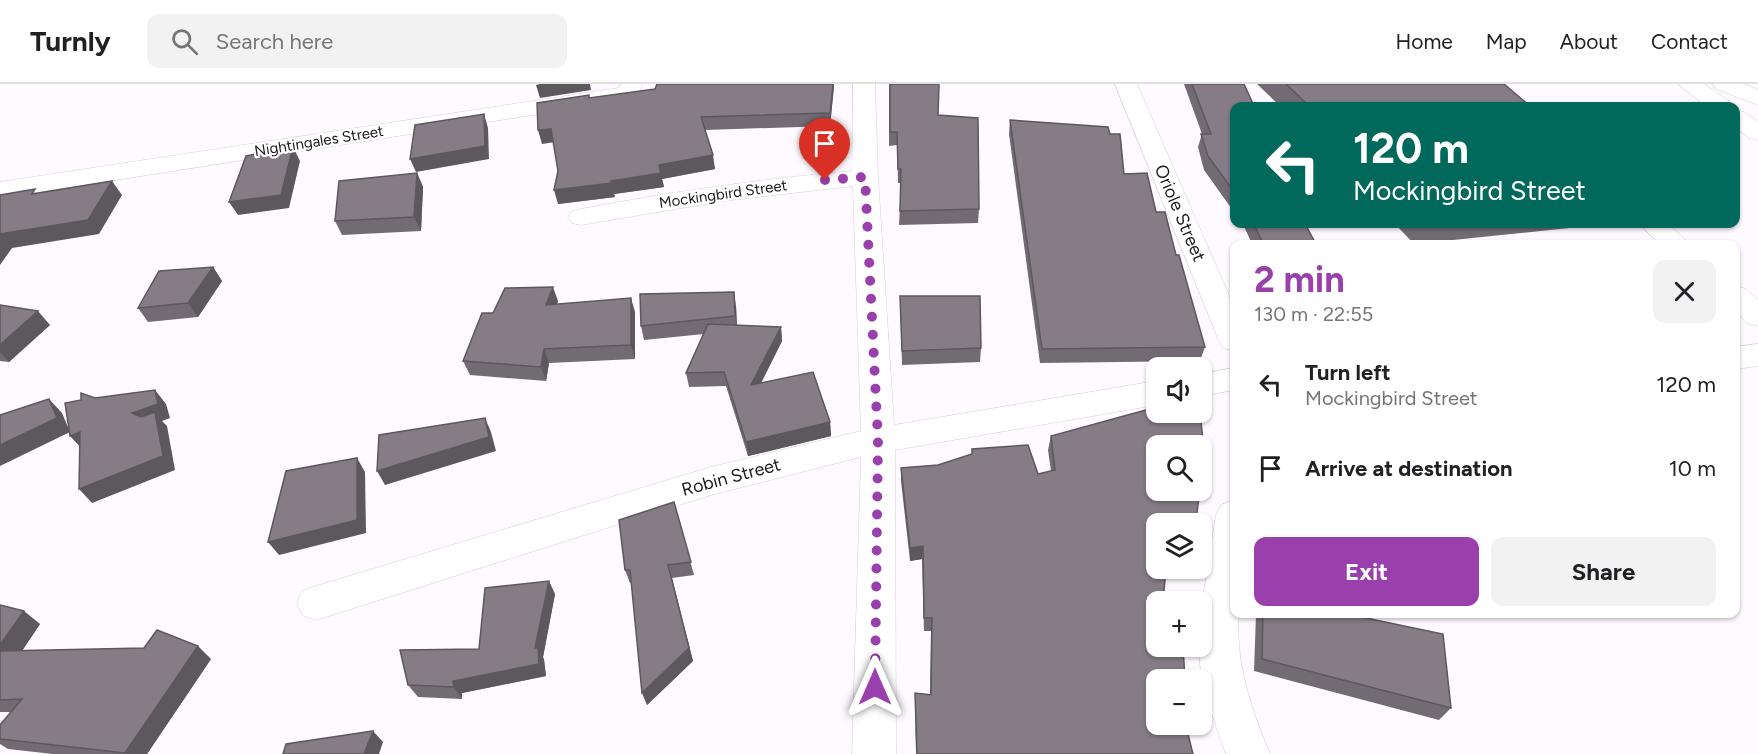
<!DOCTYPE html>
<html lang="en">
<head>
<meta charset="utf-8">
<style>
	body { margin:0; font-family:Figtree,sans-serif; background:#f2f2f2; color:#202124; height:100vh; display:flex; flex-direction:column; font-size:22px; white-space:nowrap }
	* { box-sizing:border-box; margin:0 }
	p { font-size:20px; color:#757577 }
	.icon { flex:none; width:33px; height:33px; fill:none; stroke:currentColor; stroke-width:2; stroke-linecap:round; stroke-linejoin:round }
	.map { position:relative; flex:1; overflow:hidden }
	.panel { position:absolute; left:1230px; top:156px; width:510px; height:378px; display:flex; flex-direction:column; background:#fff; border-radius:12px; box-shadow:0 2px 4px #0004 }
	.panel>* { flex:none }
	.guide { position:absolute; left:1230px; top:18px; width:510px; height:126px; border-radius:12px; box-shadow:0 2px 4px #0004; background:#00695c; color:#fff; overflow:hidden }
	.controls { position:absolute; left:1146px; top:273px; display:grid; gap:12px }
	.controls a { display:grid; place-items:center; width:66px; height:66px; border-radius:12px; background:#fff; box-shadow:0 2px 4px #0004; font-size:30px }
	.pin { position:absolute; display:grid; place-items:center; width:51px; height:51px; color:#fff; margin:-62px -26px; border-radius:50% 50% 50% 0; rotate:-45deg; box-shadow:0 0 6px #0007 }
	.pin .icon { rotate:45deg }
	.me { position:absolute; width:66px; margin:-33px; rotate:0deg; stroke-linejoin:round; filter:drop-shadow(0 0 4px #0008) }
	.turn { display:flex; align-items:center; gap:21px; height:126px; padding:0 24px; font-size:27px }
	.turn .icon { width:78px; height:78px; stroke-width:2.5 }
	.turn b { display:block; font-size:42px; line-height:51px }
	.round { display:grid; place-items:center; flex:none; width:63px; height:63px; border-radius:12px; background:#f2f2f2 }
	.head { display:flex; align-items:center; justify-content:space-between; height:102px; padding:0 24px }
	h1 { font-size:36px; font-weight:700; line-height:45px; color:#9940ac }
	.primary-button { display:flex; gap:12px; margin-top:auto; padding:12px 24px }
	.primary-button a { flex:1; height:69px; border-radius:12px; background:#9940ac; color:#fff; font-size:24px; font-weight:700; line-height:69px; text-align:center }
	.primary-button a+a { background:#f2f2f2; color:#202124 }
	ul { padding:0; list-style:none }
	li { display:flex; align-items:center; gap:18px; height:84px; padding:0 24px }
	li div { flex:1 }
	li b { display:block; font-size:22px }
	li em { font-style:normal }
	header { display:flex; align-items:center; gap:36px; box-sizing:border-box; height:84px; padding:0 30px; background:#fff; border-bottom:2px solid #e0e0e0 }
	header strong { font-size:28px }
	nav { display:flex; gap:33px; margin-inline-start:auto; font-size:21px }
	.search { width:420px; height:54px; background:#f2f2f2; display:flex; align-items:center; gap:15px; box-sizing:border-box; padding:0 21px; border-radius:12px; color:#757577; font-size:22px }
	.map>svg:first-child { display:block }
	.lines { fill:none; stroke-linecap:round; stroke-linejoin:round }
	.minor-casing { stroke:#d5ccd7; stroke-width:1 }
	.minor { fill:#fff; fill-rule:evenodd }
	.wall { fill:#726b73 }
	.shaded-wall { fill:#5d575e }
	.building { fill:#857c86; stroke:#5d575e; stroke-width:1.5 }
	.route { stroke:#9940ac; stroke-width:10; stroke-dasharray:0 18 }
	.labels { text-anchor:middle; stroke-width:4.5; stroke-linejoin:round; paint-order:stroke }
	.far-street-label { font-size:15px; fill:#1c191d; stroke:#fff }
	.street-label { font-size:18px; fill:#1c191d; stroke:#fff }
</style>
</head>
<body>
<header>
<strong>Turnly</strong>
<div class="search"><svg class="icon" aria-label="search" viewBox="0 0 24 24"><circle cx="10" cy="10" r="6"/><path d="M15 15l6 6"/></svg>Search here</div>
<nav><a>Home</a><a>Map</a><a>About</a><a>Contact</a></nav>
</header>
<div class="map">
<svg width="1758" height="670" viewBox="0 0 1758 670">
	<rect width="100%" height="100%" fill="#fefaff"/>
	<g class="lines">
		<defs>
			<g id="minor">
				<path d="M621,0H643L637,14L629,16L0,114V98L619,4Z"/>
				<path d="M853,0H875L878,93L894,341L1156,297V321L895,366L896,670H852L861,373L711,411L316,536L302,531L297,519L302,507L316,502L711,383L861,347L853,102L723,117L581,141L572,139L568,133L572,127L581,125C671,108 761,95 852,87Z"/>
				<path d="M1115,0H1137L1234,223V267L1223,264L1219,257Z"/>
				<path d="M1678,0H1704L1729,17L1733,22H1706Z"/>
				<path d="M1713,0H1744L1758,6V21L1716,5Z"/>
				<path d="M1736,26L1744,28L1758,38V56L1749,54L1736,44Z"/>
				<path d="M1639,140H1668L1690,160H1660Z"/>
				<path d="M1736,202L1746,205L1758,216V242L1747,239L1736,228Z"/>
				<path d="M1758,260V282L1736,285V263Z"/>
				<path d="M1234,284V306L1202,312V290Z"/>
				<path d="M1234,416V530H1239C1235,579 1251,624 1270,670H1226C1214,636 1199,599 1199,562H1202V520L1216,431L1221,421Z"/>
			</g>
		</defs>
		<use href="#minor" class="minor-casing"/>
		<use href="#minor" class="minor"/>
	</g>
	<g class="wall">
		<path d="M889,0L938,31L979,125L978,139L899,141L901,99H898L897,61L889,62Z"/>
		<path d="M1184,0H1244L1234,22V128L1204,86L1198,63L1202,50Z"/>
		<path d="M1257,0H1504L1530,22H1280Z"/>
		<path d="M834,2L830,42L705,46L715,85L662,95L664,103L614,110L615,113L558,120V87L553,58L542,60Z"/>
		<path d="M1010,36L1110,50L1124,90L1156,128L1176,171L1205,263L1200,277L1040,279L1009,50Z"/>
		<path d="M417,89L423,103L421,147L342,151L335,137Z"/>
		<path d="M1243,140H1305L1316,160H1252Z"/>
		<path d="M1395,140H1608L1414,160Z"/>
		<path d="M213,183L222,197L198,233L148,238L138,224Z"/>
		<path d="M900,212L981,264L980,278L902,281Z"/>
		<path d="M558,217L557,220L635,228V275L549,279L546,297L470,291L463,277L493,229Z"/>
		<path d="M0,221L50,241L9,278L0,277Z"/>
		<path d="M736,222L737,241L781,243L782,257L761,299L830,338L831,352L748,372L726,302L689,303L686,289L704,250L644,256L641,242Z"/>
		<path d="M1051,352L1196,436L1194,440H1156V518L1193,670H916L915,621V609L930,610L931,547H924L922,475L910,477L901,397V384L938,381L972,371V365L1038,390L1051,387L1048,366Z"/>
		<path d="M674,418L694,491L672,494L693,577L647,621L631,499H630L625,486Z"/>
		<path d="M555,510L543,573L544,576L546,592L462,609V615L418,613L408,601L479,565Z"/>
		<path d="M0,521L40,540L22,567L211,575L147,670H53L8,665L0,660V641L11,628H0Z"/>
		<path d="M1256,530H1347L1451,624L1439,636L1254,587Z"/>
	</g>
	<g class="shaded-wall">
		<path d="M540,0H590L591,6L540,14L536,1Z"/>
		<path d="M833,0H834V2L830,42V29Z"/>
		<path d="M484,30L488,44L489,75L416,88L410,75Z"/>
		<path d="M551,45L555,58L542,60L538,46Z"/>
		<path d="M293,63L300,77L289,124L238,131L229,118Z"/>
		<path d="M713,71L715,85L662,95L664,103L614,110L615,113L558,120L554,106L611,97L659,81Z"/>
		<path d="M417,89L423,103L421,147L414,133Z"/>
		<path d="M112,97L122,111L99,150L12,164L0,181V150Z"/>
		<path d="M213,183L222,197L198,233L188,219Z"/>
		<path d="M553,203L558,217L551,235L546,221Z"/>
		<path d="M734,208L736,222L737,246L735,232Z"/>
		<path d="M631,214L635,228V275L631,261Z"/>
		<path d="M38,227L50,241L9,278L0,268V261Z"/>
		<path d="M781,243L782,257L753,315L751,301Z"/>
		<path d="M544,265L549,279L546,297L541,283Z"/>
		<path d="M155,306L166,320L170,334L162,337L167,342L175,386L92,419L79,405L132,329Z"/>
		<path d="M49,315L62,329L70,348L0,382V361Z"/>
		<path d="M485,334L491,348L496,367L385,401L377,387Z"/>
		<path d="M830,338L831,352L748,372L746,358Z"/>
		<path d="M80,348L83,366L70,352Z"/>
		<path d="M357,374L365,388L366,449L279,471L268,458Z"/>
		<path d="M923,462L922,475L910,477V464Z"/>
		<path d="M668,481L693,577L647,621L642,609Z"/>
		<path d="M549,497L555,510L543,573L544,576L546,592L462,609V615L454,603L453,597L535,564Z"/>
		<path d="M24,527L40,540L13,580L0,571V561Z"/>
		<path d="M198,562L211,575L147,670H127L125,669Z"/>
		<path d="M373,647L383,658L379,670H364Z"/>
	</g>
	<g class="building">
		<path d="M657,0H833L830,29L701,33L713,71L659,81L661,89L611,97L612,99L554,106L558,87L551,45L538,46L537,19L589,11V14L655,5Z"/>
		<path d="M890,0H939L938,31L978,34L979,125L900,127L901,85H898L897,48H890Z"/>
		<path d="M1192,0H1244L1254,22H1234V108L1208,72L1201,50H1211Z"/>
		<path d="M1286,0H1504L1530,22H1309Z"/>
		<path d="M484,30L485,62L410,75L415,41Z"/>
		<path d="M1010,36L1108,43L1110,50H1120L1124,90L1147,89L1156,128H1165L1176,171H1179L1205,263L1042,265Z"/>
		<path d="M293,63L281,111L229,118L246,72Z"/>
		<path d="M417,89L414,133L335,137L339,97Z"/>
		<path d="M112,97L88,136L0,150V111L35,105L32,110Z"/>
		<path d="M1254,140H1305L1316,160H1263Z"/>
		<path d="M213,183L188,219L138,224L159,187Z"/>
		<path d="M553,203L546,221L631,214V261L544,265L541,283L463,277L482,229H493L505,204Z"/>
		<path d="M734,208L735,232L641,242L640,210Z"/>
		<path d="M900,212H980L981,264L902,267Z"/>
		<path d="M0,221L38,227L0,261Z"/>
		<path d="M708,240L781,243L751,301L813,288L830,338L746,358L724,288L686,289Z"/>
		<path d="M155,306L158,320L132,329L141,333L155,328L163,372L79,405L80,348L70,352L65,319L81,316V309L95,314Z"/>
		<path d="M49,315L57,334L0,361V331Z"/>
		<path d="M1153,324H1156V328H1200L1205,376L1202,399V362H1156V406H1200L1196,436L1171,433V440H1156V484H1166L1163,518H1156V562H1183L1185,596H1156V640H1187V646L1193,670H917L915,609L931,611L932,534H924L923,462L910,464L901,384L938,381L972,370V365L1028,361L1038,390L1055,386L1051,352Z"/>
		<path d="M485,334L489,353L377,387L379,351Z"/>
		<path d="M357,374V436L268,458L286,387Z"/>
		<path d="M674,418L691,478L668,481L689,564L642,609L630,486H625L619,436Z"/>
		<path d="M549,497L535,564H538L539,580L453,597L454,603L408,601L400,566L479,565L485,504Z"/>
		<path d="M0,521L24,527L0,561Z"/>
		<path d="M1263,530H1347L1443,550L1451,624L1262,575Z"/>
		<path d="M157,546L198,562L125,669L0,655V641L22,615L0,616V567L144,564Z"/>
		<path d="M373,647L364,670H283L286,660Z"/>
	</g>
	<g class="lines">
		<path class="route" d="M825,96L865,93L878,356L875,603"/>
	</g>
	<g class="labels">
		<g class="far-street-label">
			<text transform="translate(319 57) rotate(-9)" y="5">Nightingales Street</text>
			<text transform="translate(723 110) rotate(-8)" y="5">Mockingbird Street</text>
		</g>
		<g class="street-label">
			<text transform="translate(1180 129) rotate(67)" y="6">Oriole Street</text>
			<text transform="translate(731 393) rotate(-15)" y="6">Robin Street</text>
		</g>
	</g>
</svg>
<div class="controls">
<a><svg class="icon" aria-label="sound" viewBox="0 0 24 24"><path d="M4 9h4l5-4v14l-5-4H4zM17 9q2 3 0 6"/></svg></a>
<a><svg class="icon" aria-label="search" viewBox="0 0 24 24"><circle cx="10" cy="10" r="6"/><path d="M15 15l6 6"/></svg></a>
<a><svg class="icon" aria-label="layers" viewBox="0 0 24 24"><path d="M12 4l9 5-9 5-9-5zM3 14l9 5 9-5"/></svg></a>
<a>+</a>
<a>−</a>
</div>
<div class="pin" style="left:825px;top:96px;background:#d93025"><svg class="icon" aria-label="arrive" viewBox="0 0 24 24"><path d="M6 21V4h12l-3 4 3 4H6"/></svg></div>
<svg class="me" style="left:875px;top:603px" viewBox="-20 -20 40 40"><path d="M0-17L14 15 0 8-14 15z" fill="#9940ac" stroke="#fff" stroke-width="4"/></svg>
<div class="guide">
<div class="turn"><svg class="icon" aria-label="left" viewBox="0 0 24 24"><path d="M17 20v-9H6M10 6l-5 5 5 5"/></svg><div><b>120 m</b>Mockingbird Street</div></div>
</div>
<section class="panel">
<div class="head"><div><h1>2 min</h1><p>130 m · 22:55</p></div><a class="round"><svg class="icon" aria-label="close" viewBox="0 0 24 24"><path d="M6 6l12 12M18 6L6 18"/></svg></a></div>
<ul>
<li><svg class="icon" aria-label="left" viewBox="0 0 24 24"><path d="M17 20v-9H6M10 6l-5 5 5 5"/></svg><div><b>Turn left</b><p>Mockingbird Street</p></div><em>120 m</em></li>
<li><svg class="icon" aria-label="arrive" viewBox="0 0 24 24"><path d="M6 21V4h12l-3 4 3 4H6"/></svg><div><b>Arrive at destination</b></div><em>10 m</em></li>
</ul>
<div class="primary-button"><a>Exit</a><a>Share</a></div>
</section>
</div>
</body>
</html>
